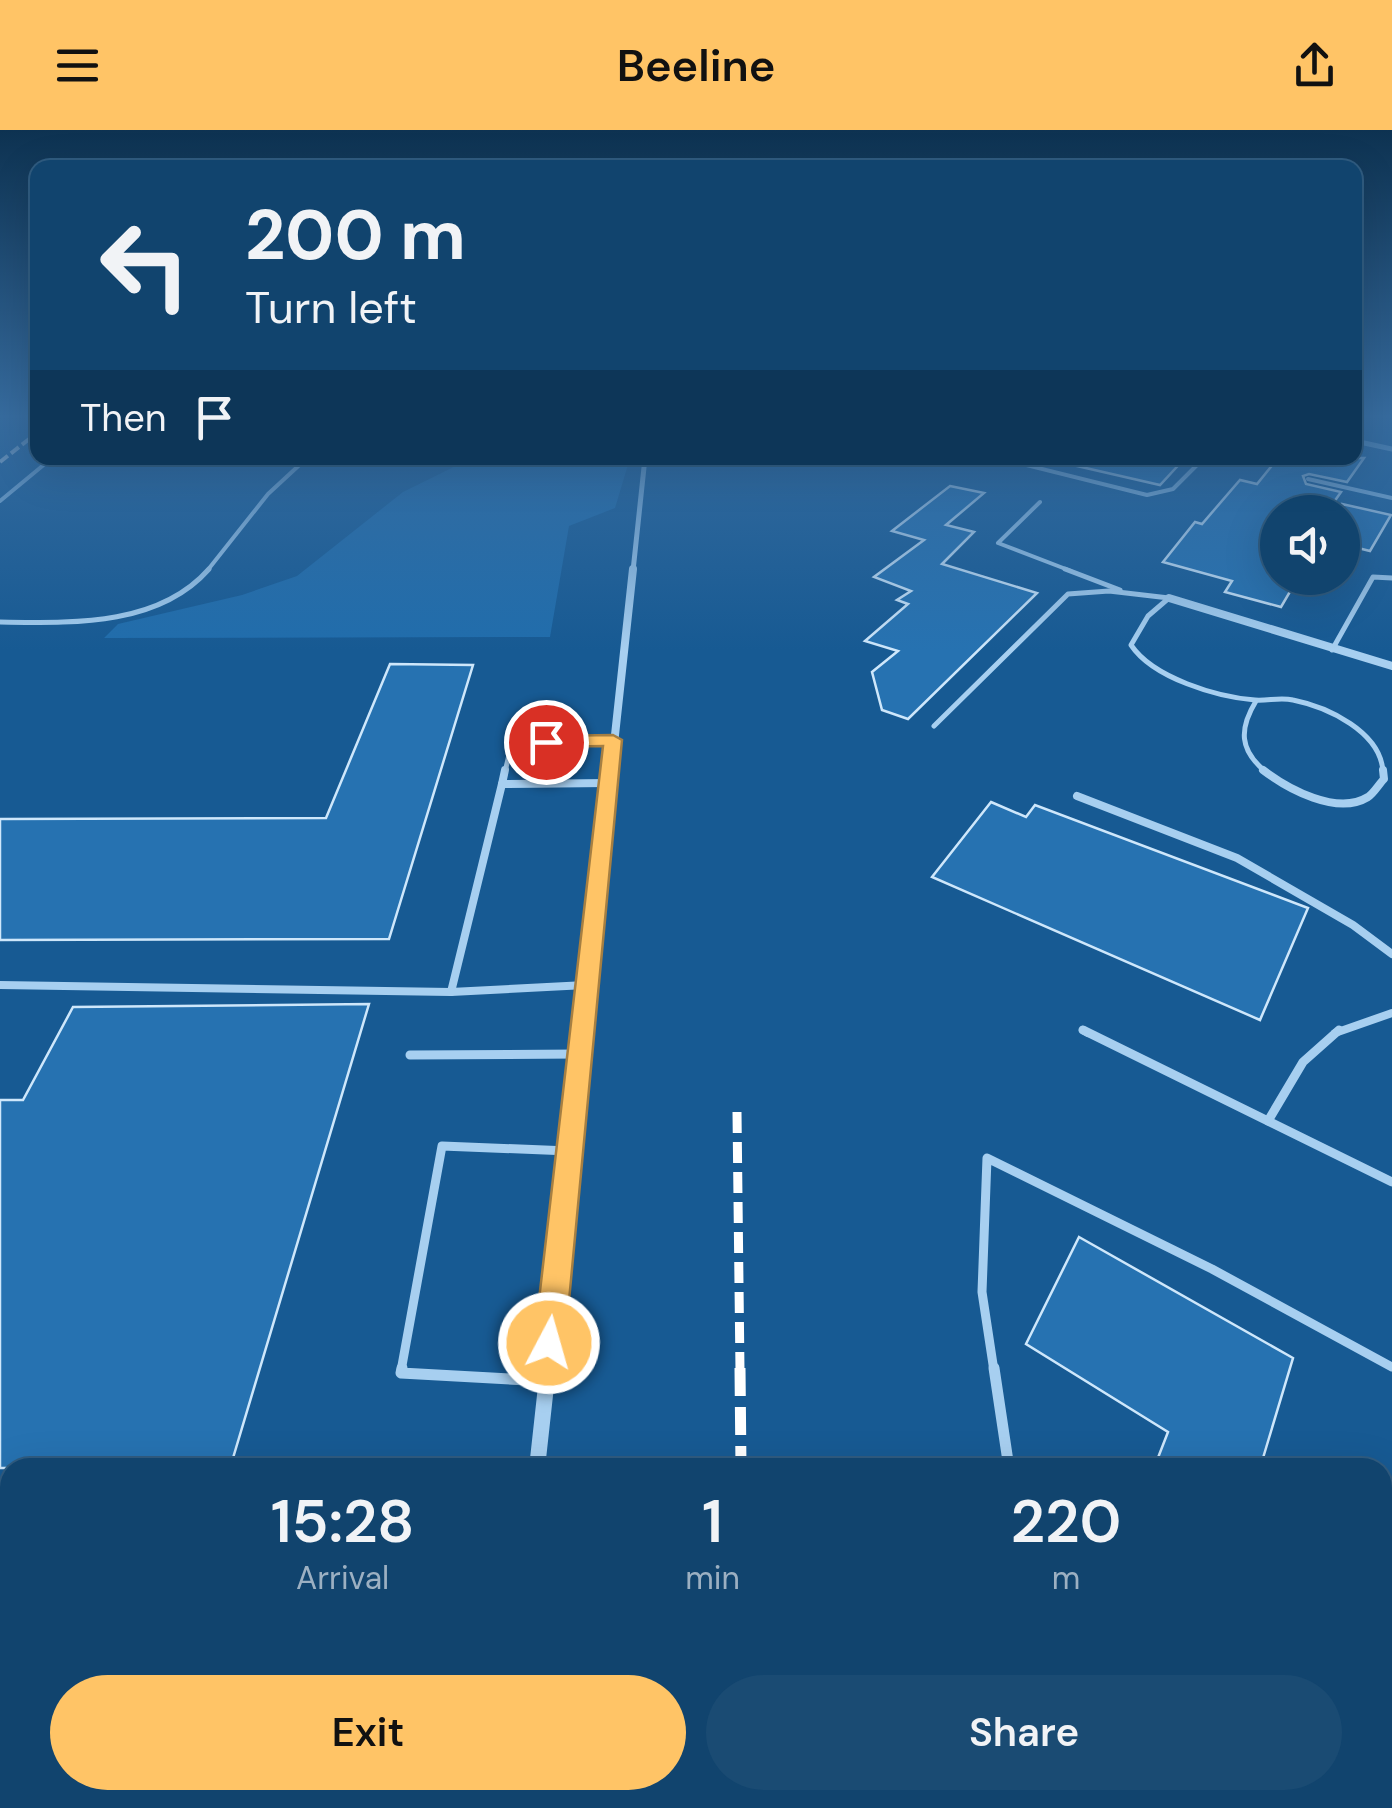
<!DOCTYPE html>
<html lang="en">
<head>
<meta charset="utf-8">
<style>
	body { margin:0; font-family:"DM Sans",sans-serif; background:#1a4b73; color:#f1f3f6; height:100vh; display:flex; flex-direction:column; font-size:38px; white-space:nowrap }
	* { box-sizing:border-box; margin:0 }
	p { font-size:32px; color:#9cb0c2 }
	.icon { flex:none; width:55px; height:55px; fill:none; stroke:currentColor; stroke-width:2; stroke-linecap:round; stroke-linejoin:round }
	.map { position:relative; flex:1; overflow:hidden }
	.drawer { position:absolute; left:0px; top:1328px; width:1392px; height:352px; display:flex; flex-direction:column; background:#11446e; border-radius:30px 30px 0 0; box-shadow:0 10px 40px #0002,0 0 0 2px #305c81 }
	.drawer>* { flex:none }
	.banner { position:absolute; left:30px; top:30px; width:1332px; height:305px; border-radius:20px; box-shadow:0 10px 40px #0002,0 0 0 2px #305c81; background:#11446e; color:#f1f3f6; overflow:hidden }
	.tools { position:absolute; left:1260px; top:365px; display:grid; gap:20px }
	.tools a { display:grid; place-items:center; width:100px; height:100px; border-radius:50%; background:#11446e; box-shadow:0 10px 40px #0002,0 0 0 2px #305c81; font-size:50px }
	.pin { position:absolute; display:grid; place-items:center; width:85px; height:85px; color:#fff; margin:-42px; border:5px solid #fff; border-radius:50%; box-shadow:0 2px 10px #0007 }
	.me { position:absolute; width:110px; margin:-55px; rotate:6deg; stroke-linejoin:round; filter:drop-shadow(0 0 8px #0008) }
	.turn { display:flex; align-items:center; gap:35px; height:210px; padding:0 50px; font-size:45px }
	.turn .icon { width:130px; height:130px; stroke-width:2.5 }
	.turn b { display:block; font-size:70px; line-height:85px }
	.then { display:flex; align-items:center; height:95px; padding:0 50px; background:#0003; gap:20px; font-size:38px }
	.eta { display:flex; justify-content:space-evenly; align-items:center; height:170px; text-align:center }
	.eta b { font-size:60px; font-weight:600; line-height:70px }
	.cta { display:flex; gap:20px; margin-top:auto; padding:20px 50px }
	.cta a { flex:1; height:115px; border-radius:60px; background:#ffc466; color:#111; font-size:40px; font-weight:600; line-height:115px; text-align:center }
	.cta a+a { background:#1a4b73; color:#f1f3f6 }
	header { display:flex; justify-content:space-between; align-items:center; height:130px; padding:0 50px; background:#ffc466; color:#111; font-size:45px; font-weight:600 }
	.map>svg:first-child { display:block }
	.green { fill:#206dac }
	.building { fill:#2672b1; stroke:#cee7fb; stroke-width:2.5 }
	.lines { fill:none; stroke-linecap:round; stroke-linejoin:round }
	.service-far4 { stroke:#a7cff0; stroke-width:4 }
	.service-far3 { stroke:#a7cff0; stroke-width:5 }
	.service-far2 { stroke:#a7cff0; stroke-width:8 }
	.service-far1 { stroke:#a7cff0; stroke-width:9 }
	.service { stroke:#a7cff0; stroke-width:11 }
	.minor-far4 { stroke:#a7cff0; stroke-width:5 }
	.minor-far3 { stroke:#a7cff0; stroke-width:8 }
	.minor-far2 { stroke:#a7cff0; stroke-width:9 }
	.minor-far1 { stroke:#a7cff0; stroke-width:12 }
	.minor { stroke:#a7cff0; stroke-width:16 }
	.rail-far2 { stroke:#fff; stroke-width:4; stroke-dasharray:10 4; stroke-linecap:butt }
	.rail-far1 { stroke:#fff; stroke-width:9; stroke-dasharray:21 9; stroke-linecap:butt }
	.rail { stroke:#fff; stroke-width:11; stroke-dasharray:28 11; stroke-linecap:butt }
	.route { fill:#ffc466; stroke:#a67f42; stroke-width:2.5 }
</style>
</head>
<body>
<header><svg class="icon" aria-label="menu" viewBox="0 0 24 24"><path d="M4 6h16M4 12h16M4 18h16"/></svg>Beeline<svg class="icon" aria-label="share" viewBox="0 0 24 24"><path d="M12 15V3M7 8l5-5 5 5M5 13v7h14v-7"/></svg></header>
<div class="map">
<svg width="1392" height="1678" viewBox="0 0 1392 1678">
	<rect width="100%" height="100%" fill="#175a93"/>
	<path class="green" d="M472,328H630L615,378L569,396L550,507L104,508L118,494L242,465L297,446L403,362Z"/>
	<g class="building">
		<path d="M1078,328H1185L1160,355L1077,336Z"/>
		<path d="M1278,328H1364L1347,352L1309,344L1303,346L1306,354L1341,362L1327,382H1278V448H1298L1281,477L1225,462L1232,451L1163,432L1195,392L1202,394L1240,350L1257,354Z"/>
		<path d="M950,356L984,363L946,395L974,402L942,434L1037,463L908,589L882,580L872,542L898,521L865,511L908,474L897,470L911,461L874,447L924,410L892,401Z"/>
		<path d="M1342,374L1391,385L1370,421L1342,414Z"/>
		<path d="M390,534L473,535L389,809L0,810V689L326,688Z"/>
		<path d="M991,672L1026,687L1035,675L1308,778L1260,890L932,747Z"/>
		<path d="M369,874L230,1338H0V970H23L73,877Z"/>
		<path d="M1079,1107L1293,1228L1260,1338H1154L1168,1302L1026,1214Z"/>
	</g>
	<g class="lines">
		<g class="service-far4">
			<path d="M998,328L1147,365L1173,359L1204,328"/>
			<path d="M1308,349L1392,368"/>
			<path d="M0,371L52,328"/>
			<path d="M1040,372L998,413L1071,441"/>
			<path d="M207,441L268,364L307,328"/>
		</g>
		<g class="service-far3">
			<path d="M1065,439L1120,460"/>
			<path d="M1169,468L1148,486L1131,515C1153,548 1217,567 1255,570C1268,571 1280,567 1293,570C1328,577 1381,602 1383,642"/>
			<path d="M0,492C71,493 158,497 209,439"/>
			<path d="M1332,520L1373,447L1392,448"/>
			<path d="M1256,571C1239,599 1239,620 1266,642"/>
			<path d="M934,596L1068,464L1109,461L1169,468"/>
			<path d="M505,642L512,612L613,611"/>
		</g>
		<g class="service-far2">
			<path d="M505,640L502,654L608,653"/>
			<path d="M1263,640C1288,659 1337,686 1368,667C1374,663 1379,654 1384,649L1383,640"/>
			<path d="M502,654L451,862L586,855"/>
			<path d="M1077,666L1237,728L1353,795L1392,824"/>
			<path d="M0,855L451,862"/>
			<path d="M1083,900L1088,903"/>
			<path d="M1335,903L1392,883"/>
		</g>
		<g class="service-far1">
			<path d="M1083,900L1392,1052"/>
			<path d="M410,925L579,924"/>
			<path d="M1268,991L1303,932L1339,900"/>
			<path d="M401,1241L442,1016L569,1021"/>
			<path d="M994,1241L982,1162L987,1028L1212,1139L1392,1237"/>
		</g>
		<g class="service">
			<path d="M402,1238L401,1243L545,1251"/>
			<path d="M994,1238L1009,1338"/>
			<path d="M1296,1670L1307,1678"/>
		</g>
		<g class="minor-far4">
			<path d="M1355,311L1392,319"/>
			<path d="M633,441L645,328"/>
		</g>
		<g class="minor-far3">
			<path d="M1169,468L1392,536"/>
			<path d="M611,642L633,439"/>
		</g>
		<path class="minor-far2" d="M584,903L612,640"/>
		<path class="minor-far1" d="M547,1241L584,900"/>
		<g class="minor">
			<path d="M537,1338L548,1238"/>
			<path d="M1382,1561L1392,1511"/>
			<path d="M502,1678L503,1670"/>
			<path d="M1360,1678L1362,1670"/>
		</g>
		<path class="rail-far2" d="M0,332L38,302"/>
		<path class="rail-far1" d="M737,982L740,1241"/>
		<g class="rail">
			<path d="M740,1238L741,1338"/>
			<path d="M740,1670V1678"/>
		</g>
	</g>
	<linearGradient id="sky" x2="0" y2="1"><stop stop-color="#0d3251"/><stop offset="0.55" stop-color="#366b9e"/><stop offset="1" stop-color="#366b9e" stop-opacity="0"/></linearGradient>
	<rect width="1392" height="520" fill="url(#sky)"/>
	<path class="route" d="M613,605L622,610L565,1213L560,1224L549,1228L538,1224L534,1213L603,616L546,617L537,612L546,606Z"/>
</svg>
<div class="tools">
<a><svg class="icon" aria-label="sound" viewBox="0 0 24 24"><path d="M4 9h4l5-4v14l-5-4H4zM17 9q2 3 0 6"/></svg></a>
</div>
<div class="pin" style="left:546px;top:612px;background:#d93025"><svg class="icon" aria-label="arrive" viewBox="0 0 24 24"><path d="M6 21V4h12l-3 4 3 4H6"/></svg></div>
<svg class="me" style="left:549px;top:1213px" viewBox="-20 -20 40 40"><circle r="17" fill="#ffc466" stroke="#fff" stroke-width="3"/><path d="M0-11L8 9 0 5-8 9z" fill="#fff"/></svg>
<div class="banner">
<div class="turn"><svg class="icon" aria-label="left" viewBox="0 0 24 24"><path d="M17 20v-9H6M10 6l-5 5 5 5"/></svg><div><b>200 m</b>Turn left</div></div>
<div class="then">Then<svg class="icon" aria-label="arrive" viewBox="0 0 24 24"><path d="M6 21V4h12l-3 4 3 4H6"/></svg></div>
</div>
<section class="drawer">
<div class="eta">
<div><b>15:28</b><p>Arrival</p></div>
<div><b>1</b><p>min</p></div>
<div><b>220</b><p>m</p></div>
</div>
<div class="cta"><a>Exit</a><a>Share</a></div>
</section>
</div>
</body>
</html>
